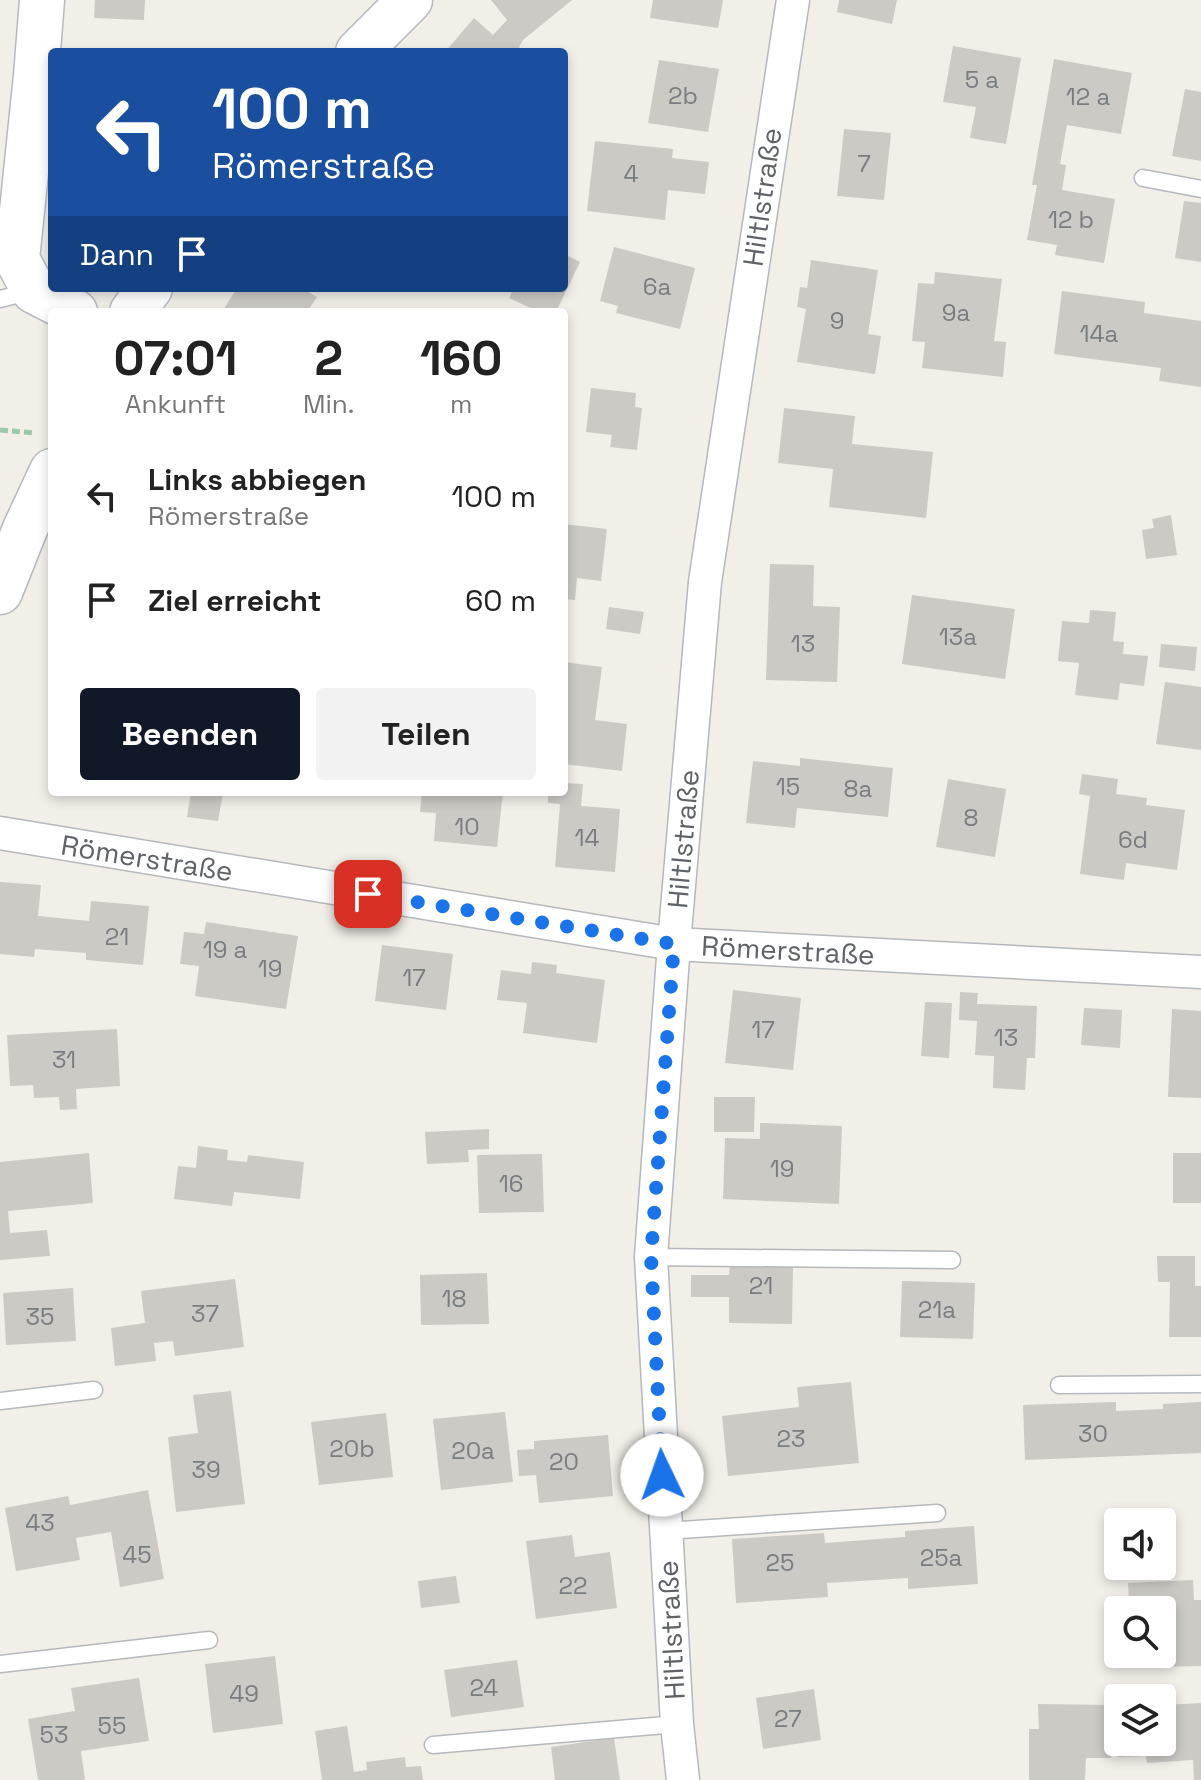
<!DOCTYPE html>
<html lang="de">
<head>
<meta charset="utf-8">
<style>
	body { margin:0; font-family:"Space Grotesk",sans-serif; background:#f2f2f2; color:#222; height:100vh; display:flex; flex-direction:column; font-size:30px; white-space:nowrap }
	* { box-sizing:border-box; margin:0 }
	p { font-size:26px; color:#767676 }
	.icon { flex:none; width:44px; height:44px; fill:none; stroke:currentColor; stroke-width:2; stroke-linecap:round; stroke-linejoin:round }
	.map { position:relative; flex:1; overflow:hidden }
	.drawer { position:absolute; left:48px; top:308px; width:520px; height:488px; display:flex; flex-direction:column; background:#fff; border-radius:8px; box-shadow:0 4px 12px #0003 }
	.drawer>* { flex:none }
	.hud { position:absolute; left:48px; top:48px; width:520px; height:244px; border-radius:8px; box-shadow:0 4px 12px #0003; background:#1a4fa0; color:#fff; overflow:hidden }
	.tools { position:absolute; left:1104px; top:1508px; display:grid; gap:16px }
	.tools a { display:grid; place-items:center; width:72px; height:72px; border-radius:8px; background:#fff; box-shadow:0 4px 12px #0003; font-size:40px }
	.pin { position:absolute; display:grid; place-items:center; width:68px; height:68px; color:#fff; margin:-34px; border-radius:16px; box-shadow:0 4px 12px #0006 }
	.me { position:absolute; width:88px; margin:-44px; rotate:357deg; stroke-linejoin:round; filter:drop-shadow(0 0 6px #0008) }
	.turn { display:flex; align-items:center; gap:28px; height:168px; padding:0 32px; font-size:36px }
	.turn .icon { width:104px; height:104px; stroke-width:2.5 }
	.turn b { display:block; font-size:56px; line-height:68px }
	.then { display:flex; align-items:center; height:76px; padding:0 32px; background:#0003; gap:16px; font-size:30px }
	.eta { display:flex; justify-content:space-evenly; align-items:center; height:136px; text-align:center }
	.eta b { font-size:48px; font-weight:600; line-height:56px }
	.cta { display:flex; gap:16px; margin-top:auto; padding:16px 32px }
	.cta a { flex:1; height:92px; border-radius:8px; background:#111827; color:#fff; font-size:32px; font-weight:600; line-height:92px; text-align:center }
	.cta a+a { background:#f2f2f2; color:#222 }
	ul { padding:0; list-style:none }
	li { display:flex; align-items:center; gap:24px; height:104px; padding:0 32px }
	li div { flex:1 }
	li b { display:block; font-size:30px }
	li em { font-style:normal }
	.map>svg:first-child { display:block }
	.building { fill:#cccac5 }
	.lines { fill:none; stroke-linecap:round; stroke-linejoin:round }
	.lane-casing { stroke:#b5b8bc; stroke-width:19 }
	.street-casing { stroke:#b5b8bc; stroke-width:35 }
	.secondary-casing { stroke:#b6babf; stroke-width:47 }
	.path { stroke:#9cc7a9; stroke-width:5; stroke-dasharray:8 4; stroke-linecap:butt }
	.lane { stroke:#fff; stroke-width:16 }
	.street { stroke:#fff; stroke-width:32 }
	.secondary { stroke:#fff; stroke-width:44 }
	.route { stroke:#1a73e8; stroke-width:14; stroke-dasharray:0 25.2 }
	.labels { text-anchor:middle; stroke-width:6; stroke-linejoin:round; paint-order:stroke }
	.number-label { font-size:24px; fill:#7a7d7f }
	.street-label { font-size:28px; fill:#5f6368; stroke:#fff }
</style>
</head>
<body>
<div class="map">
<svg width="1201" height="1780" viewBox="0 0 1201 1780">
	<rect width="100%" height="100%" fill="#f1efe8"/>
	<g class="building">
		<path d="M95,0H145L144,20L94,18Z"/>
		<path d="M491,0H572L523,40L519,47L525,52H445L474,18L493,35L507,20Z"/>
		<path d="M653,0H723L718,28L650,18Z"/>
		<path d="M839,0H897L892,24L837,12Z"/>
		<path d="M953,46L1021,58L1006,144L970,138L976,107L943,102Z"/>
		<path d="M1054,59L1132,73L1121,134L1067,125L1060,164L1066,165L1062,190L1115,199L1104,263L1055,255L1057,245L1027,240L1037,185H1032Z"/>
		<path d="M659,60L719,69L708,132L648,123Z"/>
		<path d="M1185,89L1201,92V161L1172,156Z"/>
		<path d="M844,129L891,133L884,200L837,196Z"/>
		<path d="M595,141L673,149L672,158L709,162L705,194L668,190L665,220L587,211Z"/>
		<path d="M1184,201L1201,203V262L1175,258Z"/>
		<path d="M614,247L695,268L680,329L616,313L618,306L600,301Z"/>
		<path d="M564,254L580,262L556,312H539L509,298L514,288H564Z"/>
		<path d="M811,260L878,270L868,334L881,336L875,374L797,362L806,309L797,307L800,287L807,288Z"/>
		<path d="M935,272L1002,279L994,341L1006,342L1003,377L922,368L925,342L912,341L918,283L934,284Z"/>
		<path d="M237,288H302L317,297L307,312H222Z"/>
		<path d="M1062,291L1145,302L1144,313L1201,321V387L1159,381L1161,368L1054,354Z"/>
		<path d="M591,388L636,393L635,407L642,408L637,450L610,447L612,435L586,432Z"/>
		<path d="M784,408L855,416L852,444L933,452L926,518L829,507L833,469L778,463Z"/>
		<path d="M1171,515L1177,555L1146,559L1142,530L1154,528L1152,519Z"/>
		<path d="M564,524L607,529L601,581L577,578L575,600L564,599Z"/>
		<path d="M770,564L814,565L813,606L840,607L837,682L766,680Z"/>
		<path d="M912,595L1015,609L1005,679L902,664Z"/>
		<path d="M609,607L644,612L640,634L606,629Z"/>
		<path d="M1090,610L1116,612L1113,641L1124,642L1123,654L1148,656L1144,686L1120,683L1118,700L1075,695L1079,663L1058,661L1062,621L1089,623Z"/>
		<path d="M1161,644L1197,647L1195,671L1159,667Z"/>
		<path d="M564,662L602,667L595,720L627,724L622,771L564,764Z"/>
		<path d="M1165,682L1201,687V750L1156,744Z"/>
		<path d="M800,758L893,768L888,817L797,808L795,828L746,823L753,761L800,766Z"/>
		<path d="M1082,774L1118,779L1116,794L1147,798L1146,805L1185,810L1177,870L1126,863L1124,880L1080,874L1090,796L1079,794Z"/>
		<path d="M948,779L1006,789L995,857L936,847Z"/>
		<path d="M564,783L583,784L581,806L620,809L615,872L555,867L560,804L548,803V792H564Z"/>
		<path d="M191,792H223L218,821L187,817Z"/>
		<path d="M422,792H503L497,847L434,841L436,813L420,812Z"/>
		<path d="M0,882L41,885L38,916L89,921L91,901L149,906L143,965L86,960V953L35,949L34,957L0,954Z"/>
		<path d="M206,922L298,936L286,1009L195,996L199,966L180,964L184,932L204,934Z"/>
		<path d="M382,945L453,954L446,1010L375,1001Z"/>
		<path d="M532,962L557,965L556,973L605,980L597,1043L523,1033L527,1003L497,1000L501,970L531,974Z"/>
		<path d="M733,990L801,998L793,1070L725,1063Z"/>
		<path d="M960,992L978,993L977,1004L1037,1006L1035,1058H1027L1025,1090L993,1088L994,1056L975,1055L977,1021L959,1020Z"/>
		<path d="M925,1002L952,1003L949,1058L921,1056Z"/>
		<path d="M1084,1008L1122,1010L1120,1048L1081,1045Z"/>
		<path d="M1172,1009L1201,1011V1098L1168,1097Z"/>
		<path d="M117,1029L120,1086L76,1089L77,1109L60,1110L59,1097L34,1098L33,1085L10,1086L7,1035Z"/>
		<path d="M714,1097H755L754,1132H714Z"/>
		<path d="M760,1123L842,1126L839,1204L723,1199L725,1138L760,1139Z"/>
		<path d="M489,1129V1149L468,1150L469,1162L427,1164L425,1132Z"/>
		<path d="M198,1146L228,1150L227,1160L247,1162L248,1155L304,1162L300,1199L234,1192L232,1206L174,1199L178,1166L196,1168Z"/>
		<path d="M89,1153L93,1203L8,1211L10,1233L47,1230L50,1256L0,1260V1162Z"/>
		<rect x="1173" y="1153" width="28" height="50"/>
		<path d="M542,1154L544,1212L479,1213L477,1155Z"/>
		<path d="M1157,1256H1195V1286H1201V1337H1169L1170,1282H1158Z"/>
		<path d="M730,1264L793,1265L792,1324L729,1323V1297H691V1275H729Z"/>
		<path d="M487,1273L489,1324L421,1325L420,1275Z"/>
		<path d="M235,1279L244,1347L175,1356L173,1341L154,1343L156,1361L115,1366L111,1328L145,1323L141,1291Z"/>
		<path d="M902,1281L975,1283L973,1339L900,1337Z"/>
		<path d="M73,1288L76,1341L6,1345L3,1293Z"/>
		<path d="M851,1382L859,1463L728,1476L722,1416L799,1407L797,1387Z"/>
		<path d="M231,1391L245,1504L176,1512L168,1437L198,1433L193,1395Z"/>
		<path d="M1116,1402V1411L1163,1409V1404L1201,1402V1453L1025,1460L1023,1405Z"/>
		<path d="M505,1412L513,1482L441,1490L433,1419Z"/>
		<path d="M386,1413L393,1477L319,1485L311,1422Z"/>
		<path d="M608,1435L613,1496L539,1503L536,1475L519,1476L517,1450L534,1449V1441Z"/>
		<path d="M148,1490L164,1579L120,1587L111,1532L76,1538L80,1560L16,1571L5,1508L68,1496L70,1505Z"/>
		<path d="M974,1526L978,1584L908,1589V1578L827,1583L828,1597L736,1603L732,1539L824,1533L825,1543L905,1537V1531Z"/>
		<path d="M572,1535L575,1557L610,1552L617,1608L536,1619L526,1541Z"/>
		<path d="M456,1576L460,1603L421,1608L418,1581Z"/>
		<path d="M1193,1580L1194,1600H1201V1666L1160,1667L1162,1610H1159L1158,1602L1129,1603L1128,1583Z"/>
		<path d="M275,1656L283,1724L213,1733L205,1664Z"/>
		<path d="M517,1660L524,1707L451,1717L444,1670Z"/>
		<path d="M139,1678L149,1741L81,1751L85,1780H38L28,1719L75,1711L71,1688Z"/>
		<path d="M814,1689L821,1740L763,1749L756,1698Z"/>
		<path d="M1201,1703V1780H1194L1193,1760L1147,1763L1146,1756L1118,1757L1117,1742H1162V1705Z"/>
		<path d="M1038,1704L1111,1705V1758H1086L1085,1780H1029V1729H1039Z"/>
		<path d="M347,1726L354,1772L367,1770L366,1762L405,1757L406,1767L421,1766L423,1780H322L315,1731Z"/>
		<path d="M614,1738L620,1780H555L551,1747Z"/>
	</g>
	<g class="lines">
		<defs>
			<g id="lane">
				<path d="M1143,178L1201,189"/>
				<path d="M0,299L32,291"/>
				<path d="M651,1257L952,1260"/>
				<path d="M1059,1385L1201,1384"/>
				<path d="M0,1401L94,1390"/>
				<path d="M665,1531L937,1513"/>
				<path d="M0,1664L209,1640"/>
				<path d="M433,1745L677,1724"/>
			</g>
			<g id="street">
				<path d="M0,833L674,944L1201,972"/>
				<path d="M683,1780L677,1724L651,1257L674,944L705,582L793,0"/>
			</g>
			<g id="secondary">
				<path d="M42,0L36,76L17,259L34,291L75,312"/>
				<path d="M358,52L410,0"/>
				<path d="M132,312L150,288"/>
				<path d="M0,592L25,529L52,471"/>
			</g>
		</defs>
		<use href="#lane" class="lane-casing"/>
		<use href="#street" class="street-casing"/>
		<use href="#secondary" class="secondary-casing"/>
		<path class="path" d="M0,430L35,433"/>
		<use href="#lane" class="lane"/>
		<use href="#street" class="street"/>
		<use href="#secondary" class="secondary"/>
	</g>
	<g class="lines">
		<path class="route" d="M368,894L674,944L651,1257L662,1475"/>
	</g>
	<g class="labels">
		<g class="number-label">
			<text x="982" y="88">5 a</text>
			<text x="683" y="104">2b</text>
			<text x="1088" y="105">12 a</text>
			<text x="864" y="172">7</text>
			<text x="631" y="182">4</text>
			<text x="1071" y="228">12 b</text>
			<text x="657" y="295">6a</text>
			<text x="956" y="321">9a</text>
			<text x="837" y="329">9</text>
			<text x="1099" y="342">14a</text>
			<text x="958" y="645">13a</text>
			<text x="803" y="652">13</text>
			<text x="788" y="795">15</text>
			<text x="858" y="797">8a</text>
			<text x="971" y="826">8</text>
			<text x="467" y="835">10</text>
			<text x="587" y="846">14</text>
			<text x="1133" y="848">6d</text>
			<text x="117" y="945">21</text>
			<text x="225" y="958">19 a</text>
			<text x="270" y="977">19</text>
			<text x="414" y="986">17</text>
			<text x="763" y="1038">17</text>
			<text x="1006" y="1046">13</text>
			<text x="64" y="1068">31</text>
			<text x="782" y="1177">19</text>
			<text x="511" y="1192">16</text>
			<text x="761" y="1294">21</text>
			<text x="454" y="1307">18</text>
			<text x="937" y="1318">21a</text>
			<text x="205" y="1322">37</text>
			<text x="40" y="1325">35</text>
			<text x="1093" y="1442">30</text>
			<text x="791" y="1447">23</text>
			<text x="352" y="1457">20b</text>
			<text x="473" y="1459">20a</text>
			<text x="564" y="1470">20</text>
			<text x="206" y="1478">39</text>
			<text x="40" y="1531">43</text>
			<text x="137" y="1563">45</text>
			<text x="941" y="1566">25a</text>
			<text x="780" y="1571">25</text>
			<text x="573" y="1594">22</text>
			<text x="484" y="1696">24</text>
			<text x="244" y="1702">49</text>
			<text x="788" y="1727">27</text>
			<text x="112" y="1734">55</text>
			<text x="54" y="1743">53</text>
		</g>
		<g class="street-label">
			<text transform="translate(762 197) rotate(-82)" y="10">Hiltlstraße</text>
			<text transform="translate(683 839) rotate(-85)" y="10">Hiltlstraße</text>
			<text transform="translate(147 858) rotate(9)" y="10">Römerstraße</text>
			<text transform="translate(788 950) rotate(3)" y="10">Römerstraße</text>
			<text transform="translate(671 1630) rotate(-93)" y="10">Hiltlstraße</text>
		</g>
	</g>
</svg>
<div class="tools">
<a><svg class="icon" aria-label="sound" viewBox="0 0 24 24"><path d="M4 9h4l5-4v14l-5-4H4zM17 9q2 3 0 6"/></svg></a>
<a><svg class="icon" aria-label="search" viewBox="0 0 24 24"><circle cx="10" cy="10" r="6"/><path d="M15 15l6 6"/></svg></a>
<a><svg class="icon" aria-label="layers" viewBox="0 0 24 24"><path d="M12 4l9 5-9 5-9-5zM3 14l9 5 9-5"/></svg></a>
</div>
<div class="pin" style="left:368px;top:894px;background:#d93025"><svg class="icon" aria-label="arrive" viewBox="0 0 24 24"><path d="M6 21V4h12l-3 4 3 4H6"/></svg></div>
<svg class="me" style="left:662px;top:1475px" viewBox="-20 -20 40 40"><circle r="19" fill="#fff"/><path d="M0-13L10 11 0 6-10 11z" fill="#1a73e8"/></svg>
<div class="hud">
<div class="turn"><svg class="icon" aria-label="left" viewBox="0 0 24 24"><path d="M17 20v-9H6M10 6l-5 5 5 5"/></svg><div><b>100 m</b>Römerstraße</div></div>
<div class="then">Dann<svg class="icon" aria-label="arrive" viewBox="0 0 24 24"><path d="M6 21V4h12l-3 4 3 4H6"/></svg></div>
</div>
<section class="drawer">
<div class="eta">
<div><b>07:01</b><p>Ankunft</p></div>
<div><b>2</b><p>Min.</p></div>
<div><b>160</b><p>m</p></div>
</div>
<ul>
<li><svg class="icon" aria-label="left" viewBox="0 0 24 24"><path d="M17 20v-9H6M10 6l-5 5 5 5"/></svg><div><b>Links abbiegen</b><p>Römerstraße</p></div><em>100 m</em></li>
<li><svg class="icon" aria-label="arrive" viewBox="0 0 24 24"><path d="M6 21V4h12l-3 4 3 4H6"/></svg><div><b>Ziel erreicht</b></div><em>60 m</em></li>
</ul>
<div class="cta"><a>Beenden</a><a>Teilen</a></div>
</section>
</div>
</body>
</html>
